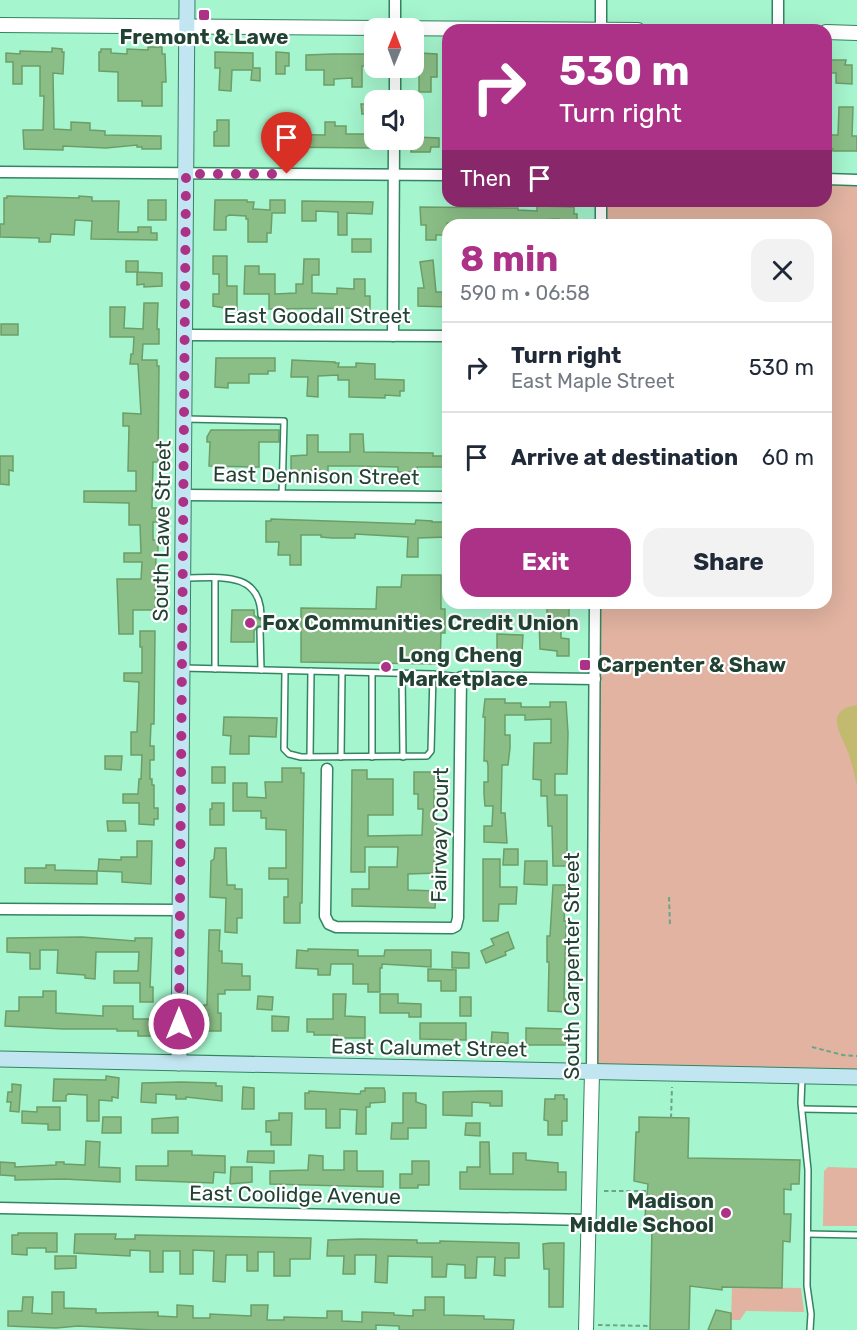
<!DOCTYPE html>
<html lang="en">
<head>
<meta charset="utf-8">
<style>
	body { margin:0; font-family:Rubik,sans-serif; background:#f2f2f3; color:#1f2937; height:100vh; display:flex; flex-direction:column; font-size:22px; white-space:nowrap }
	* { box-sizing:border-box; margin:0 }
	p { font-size:20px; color:#747a83 }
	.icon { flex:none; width:33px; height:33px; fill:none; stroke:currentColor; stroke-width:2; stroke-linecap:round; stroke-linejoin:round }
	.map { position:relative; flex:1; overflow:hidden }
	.sheet { position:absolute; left:442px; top:219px; width:390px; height:390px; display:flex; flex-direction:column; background:#fff; border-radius:18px; box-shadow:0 6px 24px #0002 }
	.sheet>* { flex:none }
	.top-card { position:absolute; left:442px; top:24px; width:390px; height:183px; border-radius:18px; box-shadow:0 6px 24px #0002; background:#ab3286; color:#fff; overflow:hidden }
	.needle { width:39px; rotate:1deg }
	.tools { position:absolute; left:364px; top:18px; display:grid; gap:12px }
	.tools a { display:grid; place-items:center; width:60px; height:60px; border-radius:12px; background:#fff; box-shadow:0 6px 24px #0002; font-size:30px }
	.pin { position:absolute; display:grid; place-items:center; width:51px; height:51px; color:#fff; margin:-62px -26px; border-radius:50% 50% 50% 0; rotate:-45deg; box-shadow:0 0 6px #0007 }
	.pin .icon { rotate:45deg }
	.me { position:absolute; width:66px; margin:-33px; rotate:0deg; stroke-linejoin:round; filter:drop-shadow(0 0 4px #0008) }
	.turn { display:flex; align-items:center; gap:21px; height:126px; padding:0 18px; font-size:27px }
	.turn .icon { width:78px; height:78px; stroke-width:2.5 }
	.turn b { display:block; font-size:42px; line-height:51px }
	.then { display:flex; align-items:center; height:57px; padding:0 18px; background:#0003; gap:12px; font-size:22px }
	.round { display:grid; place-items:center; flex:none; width:63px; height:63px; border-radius:18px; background:#f2f2f3 }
	.head { display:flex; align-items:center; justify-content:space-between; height:102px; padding:0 18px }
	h1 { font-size:36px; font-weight:700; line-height:45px; color:#ab3286 }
	.button { display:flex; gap:12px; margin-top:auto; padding:12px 18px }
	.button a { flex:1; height:69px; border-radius:18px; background:#ab3286; color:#fff; font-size:24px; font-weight:700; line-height:69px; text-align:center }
	.button a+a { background:#f2f2f3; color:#1f2937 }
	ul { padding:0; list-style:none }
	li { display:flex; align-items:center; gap:18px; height:90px; padding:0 18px; border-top:2px solid #e0e1e3 }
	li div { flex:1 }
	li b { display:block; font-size:22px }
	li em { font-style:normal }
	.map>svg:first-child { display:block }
	.green { fill:#e1b3a0 }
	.water { fill:#c2ba6f }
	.building { fill:#8bbe86; stroke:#6c9e68; stroke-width:1.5 }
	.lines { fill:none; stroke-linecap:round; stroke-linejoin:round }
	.service-casing { stroke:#338462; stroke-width:8 }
	.minor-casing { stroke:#338462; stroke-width:13 }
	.tertiary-casing { stroke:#338462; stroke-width:16 }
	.secondary-casing { stroke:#338462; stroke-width:17 }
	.path { stroke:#6aa589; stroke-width:2; stroke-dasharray:4.5 3; stroke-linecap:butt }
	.service { stroke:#fff; stroke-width:5 }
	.minor { stroke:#fff; stroke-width:10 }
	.tertiary { stroke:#fff; stroke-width:14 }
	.secondary { stroke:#c2e6f1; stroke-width:15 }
	.route { stroke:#ab3286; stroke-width:10; stroke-dasharray:0 18 }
	.poi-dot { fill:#ab3286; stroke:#fff; stroke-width:2 }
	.labels { text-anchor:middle; stroke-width:4.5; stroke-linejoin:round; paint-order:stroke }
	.poi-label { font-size:21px; font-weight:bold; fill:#224334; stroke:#fff; text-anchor:start }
	.street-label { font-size:21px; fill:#224334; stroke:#fff }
</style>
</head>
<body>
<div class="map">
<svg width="857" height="1330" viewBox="0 0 857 1330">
	<rect width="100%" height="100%" fill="#a5f5ce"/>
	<g class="green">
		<path d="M827,178H857V1077L592,1072L596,603H826V225H600L601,201H826Z"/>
		<path d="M828,1167L857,1168V1226H823L824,1171Z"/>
		<path d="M732,1287L801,1288L804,1312L746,1311L740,1320H731Z"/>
	</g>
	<path class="water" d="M857,705V785C854,774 852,763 848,752C841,734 823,710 857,705Z"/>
	<g class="building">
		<path d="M148,47H162V54H165L166,82H162V106H142V101H118V72L99,71V52H101V49H111V53L127,54V49L148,50Z"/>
		<path d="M52,48L62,49V52H64L63,74L53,73L54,129L71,130V122L90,123V130L105,131V135L161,136V149H142V147H137V145L106,148L63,146V150L24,149L23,130H43L44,96H40V66H22V84H13V62H6V53L20,54V51L52,52Z"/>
		<path d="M215,52L253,53V68H260V81L251,80L252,70H232L231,91L219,90L220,68H215Z"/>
		<path d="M276,52L289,53V66H285V74H276Z"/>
		<path d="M419,53L437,54V77H431V92H419Z"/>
		<path d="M333,54H372V66H362V87H352V78L334,79V85H324V70H306V55Z"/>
		<path d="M829,60H846L845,65H852V84L836,83V73H829Z"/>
		<path d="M361,104H372L374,148L272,147L273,134L325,135V122H335V126H346V134H366V114H362Z"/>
		<path d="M839,107H853L852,136H857V151H833V149H828L829,135H838Z"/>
		<path d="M217,120H229V146H214V132L217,131Z"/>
		<path d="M414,137L439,138V147H431L430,152H411V140H414Z"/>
		<path d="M7,196L79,198V196L92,197V201H119L118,232H138V227H151V233H157V240L91,239L92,221L75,220L74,235L51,234L50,242H39V238L0,237V224H4V198H7Z"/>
		<rect x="148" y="200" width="18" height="20"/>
		<path d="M247,200V202H254L253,209L270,210V200H285V213H272L271,233H267V242H248V219H246V216L229,215L226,217V230H214L215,200Z"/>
		<path d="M302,201L373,202L372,214L347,213V235H338V212L316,211V221H302Z"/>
		<path d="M537,206L574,207V214H577V225H559V219L484,222V225L447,223L446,235H436V240H426V225H421L420,207L518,208V210L537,211Z"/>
		<rect x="352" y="239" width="19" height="13"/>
		<path d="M213,256H227V286H237V310L213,306V294H219V274H213Z"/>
		<path d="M304,259H319V275H312V293L337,294V288L354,289V279H365V296H370V310H355V308L269,309V294H244L245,266H259V274H275V294L296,293V284H303Z"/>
		<path d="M433,260L436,292H448V307L418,306V288H424L420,262Z"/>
		<path d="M126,261H138V272L162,273V286L144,287V284L137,285V272H126Z"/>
		<path d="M144,303H158L157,329H159V344H143L142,360H157V366H159L158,462H153L152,508H159V522H153V540H158V555H156L155,610H133V634H119L117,579H141L142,562H124V553H141L140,525H129V503L84,502V491H136V471H128L129,426H123V413L141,414L138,364H130L131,354H133L134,337H110V307H125L124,328L143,329Z"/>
		<rect x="1" y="324" width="17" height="11"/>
		<path d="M216,358H275V371H268V374H249V383H228V388L215,387Z"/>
		<path d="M292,360L335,362V363H339L338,367H356V363L375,364V379L404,380V391H400V396L385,395V398L349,397V380H338V375L318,376V397L307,396L308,377H291Z"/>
		<path d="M211,430H279V442H259V467L209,466L210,442H207V437Z"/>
		<path d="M350,434H363L364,452L433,453V456H448V467H417V472H398V467L358,466H328V471L308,470V472L291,470V456L307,455V435H318V452H350Z"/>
		<path d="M0,456H13V471L9,470V485L0,484Z"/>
		<path d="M271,519L415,524L416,520L432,521V522H448V537L418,538V557H407L408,537L355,534V538H332L321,537V535H301V565H290V555H278L279,542H266V521H271Z"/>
		<path d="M402,575H441V609H445V633H441L440,664L301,662V608L376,609L377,587H401Z"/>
		<path d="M547,605L569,606V621H561V638L569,639V656H557V651L540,649L539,619H547Z"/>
		<path d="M232,610H254V615L260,620L268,615V630H265L262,626H258L254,631V642H231Z"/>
		<path d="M140,631H155L154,724H151L150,746H154V760H150V779H152V785H154V808H158V819H154V825L139,824V803H123V794H138L139,779H141L142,755H131V732H137L139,682L124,681V673H142V647H140Z"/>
		<path d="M497,634L523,635L522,651H497Z"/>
		<path d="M485,699H505V703H521V707H550V702H566L568,733L567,774H555V795H567V866H553L552,826H548L547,796H541V780L533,779L534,743H551V719L525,720V715H505V735H510V748L508,765H502L501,813H505L507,843L484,842V826H492L493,806H485L484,794V782H488V765L487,761H484L485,717H483Z"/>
		<path d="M224,717L277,718L276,737L249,736V754H230L231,736L223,735Z"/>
		<path d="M105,756H122L121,770L105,769Z"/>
		<rect x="212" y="767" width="13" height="16"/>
		<path d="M282,768H301V773H304L302,903H300V923H284V897H288V879H269V868H286V830L266,829V818H261V811H233V783H247V797L266,798L265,782H282Z"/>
		<path d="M352,770H367V779H393V815H368V836L422,835L423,809H418V794H414V772H438V789H434V817H437L434,861H437V873L408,874V890L436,891L435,908L352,906V889H369V867H397L398,847H365V872H351Z"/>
		<path d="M212,803H224V825H210V809H212Z"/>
		<path d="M107,821H125L126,831H108Z"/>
		<path d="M137,841H152L151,884L122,882V872L98,871L99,859L121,860V857H137Z"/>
		<path d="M215,848H226L227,885H235V889H242V918H237V933L225,932L226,898L210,897L211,861L214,859Z"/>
		<path d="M504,849H518V865H503Z"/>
		<path d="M483,859H500V887H517L516,904H499L498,921H483Z"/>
		<path d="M525,861H547V885L524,884Z"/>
		<path d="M46,865H55V870L97,871V884L25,883V868H46Z"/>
		<path d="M553,885H566L564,921H566L564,999H566V1012L548,1011L549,962H547V936H550Z"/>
		<path d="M209,930H220L219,951H222V963L242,964V976H250V990H225V994H218V1013H221V1031H208V1015H204V1005H207Z"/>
		<path d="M508,932L514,948L505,952L506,955L486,963L481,951L494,945L491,939Z"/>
		<path d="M82,937L135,941V938H152L150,987H153V1002H140V983H114V971H138L139,952H96L95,979L85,978V975L57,973L58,950H40V969H30V953L7,952V938Z"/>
		<path d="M308,949L358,950V956H384L385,950H431V967L382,964V968H380V992H368V984H353V964H331L330,975H318V969L296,968L297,950L308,951Z"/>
		<path d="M452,952L469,953V968H452Z"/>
		<path d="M428,969L456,970V991H441V981H428Z"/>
		<path d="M43,991H56V1013L103,1016V1006H133V1019H152L151,1036H138V1031H117V1029H63L5,1026L6,1011H19V997H43Z"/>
		<path d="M333,994H346L345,1016L365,1017V1038H337V1035H314V1032H307V1019H333Z"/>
		<path d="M380,994H398V1003L421,1004V1017H409V1013H380Z"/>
		<path d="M258,996L273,997L272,1010L257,1009Z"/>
		<rect x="460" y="997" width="11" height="19"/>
		<path d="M272,1016L289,1017L288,1031H272Z"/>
		<path d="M420,1023H466V1040L420,1039Z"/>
		<path d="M526,1028L566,1029V1045H526Z"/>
		<path d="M492,1032L508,1033V1043H500V1046H491Z"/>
		<path d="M106,1076L119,1078L118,1098L112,1097V1101L99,1100V1121H87V1095L68,1094L66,1096V1101H53L54,1079L106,1080Z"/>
		<path d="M181,1082L216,1083V1086H222V1101L186,1097V1099H176V1095L156,1094V1103L141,1102L142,1083Z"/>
		<path d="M12,1084L21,1085L19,1112L10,1111L11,1102H7L8,1092H12Z"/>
		<path d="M243,1087L254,1088V1109H242Z"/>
		<path d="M365,1088H384L385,1092V1102L370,1103V1107H366V1134H356L357,1110L340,1109V1128H326V1109H305V1093H309V1091L360,1094L361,1091H365Z"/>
		<path d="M484,1091H502V1106H490V1103L472,1102V1116L443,1115V1092Z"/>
		<path d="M403,1093H416V1102L426,1105V1128H408V1139H391L392,1123H403Z"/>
		<path d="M555,1095H564V1099H567V1121H562V1135H548V1121L544,1120L545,1099H555Z"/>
		<path d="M37,1107H60V1130H48V1124L22,1123V1111L37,1112Z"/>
		<path d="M279,1113H292L291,1145H271V1132H266V1121L279,1120Z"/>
		<path d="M103,1117H121V1133H102Z"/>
		<path d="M178,1117V1133H152V1119Z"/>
		<path d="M639,1117L689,1118L688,1158L800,1160L799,1184H791V1190L784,1189V1214H791L790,1242L783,1241L782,1288L722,1287V1290L690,1286L689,1330H650L652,1227H644L648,1184L634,1181L636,1132H639Z"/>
		<path d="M466,1123H480V1136L465,1135Z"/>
		<path d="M86,1141L100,1142L99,1167L120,1168V1182L64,1179L15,1180V1176L0,1175V1162L15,1163V1167L56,1165V1162H64V1164L85,1165Z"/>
		<path d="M480,1142H489L490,1174H513V1153H526V1160L558,1163V1172H566V1190L460,1189V1172H467V1167H480Z"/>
		<path d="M168,1151H192V1155L225,1156V1173L214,1172L213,1183L136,1180V1166H168Z"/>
		<path d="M248,1151H274V1163L247,1162Z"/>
		<path d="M344,1151H357V1171H383V1187L270,1184V1171L308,1170L309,1155L323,1156V1170H344Z"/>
		<path d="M412,1161H429V1185H418V1188H400V1174H412Z"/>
		<path d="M231,1167H252V1182L230,1184Z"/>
		<path d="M18,1233H57V1252H46V1248H27V1255L12,1254V1235H18Z"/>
		<path d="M75,1234H116L115,1239H135V1235L311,1238L310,1259H290V1276H274V1252H258V1271H247V1255H226L225,1282L213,1281L214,1251L193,1250V1274H180V1251H163V1272H150V1251L130,1250V1256L74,1253Z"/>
		<path d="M360,1239L417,1240V1243H440V1241L519,1243V1258H505V1276L494,1275L495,1257H477L476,1278H465V1265L447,1264L446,1277H432V1257L388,1256L387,1283L375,1282L376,1255H355V1274H343L344,1256H327L328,1240Z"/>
		<path d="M550,1243H564L563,1307H549V1269H544L543,1244Z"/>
		<path d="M55,1256H76V1268L55,1269Z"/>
		<path d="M52,1292H64V1308L96,1309V1313L158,1312V1316L177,1317V1305L193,1306V1318H210V1314L251,1316V1305H268L267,1320H284V1317L327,1318V1311H342V1321L362,1322V1312L394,1313V1315L413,1316V1310H425V1297H444V1315L484,1316V1319L514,1320L513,1330H399V1326L376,1325V1330H153L78,1326L56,1328L8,1326V1311H22L23,1297H33L32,1313L52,1314Z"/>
		<path d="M716,1310L731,1313V1330H708Z"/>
	</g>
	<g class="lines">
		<defs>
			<g id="service">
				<path d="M185,419L284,421L282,496"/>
				<path d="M184,578C217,578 260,570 261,615"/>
				<path d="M260,630L261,670"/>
				<path d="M183,668L433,674L461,677"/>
				<path d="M215,669V578"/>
				<path d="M285,671L284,749L289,754L301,757L427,756L431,751L433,674"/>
				<path d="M372,673V757"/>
				<path d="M402,673L403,757"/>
				<path d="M310,757L311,671"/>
				<path d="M341,757L342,672"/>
				<path d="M802,1078L801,1103L808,1170L807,1286L811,1314L810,1330"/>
				<path d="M802,1109L857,1110"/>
				<path d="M808,1234L857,1235"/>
			</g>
			<g id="minor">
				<path d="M395,28V0"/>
				<path d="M601,30V0"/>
				<path d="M778,30V0"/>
				<path d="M395,100V68"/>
				<path d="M0,172L448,175"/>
				<path d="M826,179L857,180"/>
				<path d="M601,225V201"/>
				<path d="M185,335L448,336"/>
				<path d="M393,336L394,140"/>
				<path d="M183,495L448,497"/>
				<path d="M327,769L325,916L329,924L336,927L452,928L456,926L458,918L461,677L595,679"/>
				<path d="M0,909L179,910"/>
				<path d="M592,1072L595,603"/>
				<path d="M0,1208L589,1220"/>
			</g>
			<g id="tertiary">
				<path d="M0,25L638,30"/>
				<path d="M826,32L857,33"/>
				<path d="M586,1330L592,1072"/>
			</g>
			<g id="secondary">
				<path d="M0,1059L857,1077"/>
				<path d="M179,1063L187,0"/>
			</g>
		</defs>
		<use href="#service" class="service-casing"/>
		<use href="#minor" class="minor-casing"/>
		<use href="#tertiary" class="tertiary-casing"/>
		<use href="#secondary" class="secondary-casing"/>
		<g class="path">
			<path d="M669,897L670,925"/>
			<path d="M812,1047L843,1055L857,1056"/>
			<path d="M671,1118L672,1087"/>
			<path d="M604,1191H648"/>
			<path d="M598,1325L650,1326"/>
		</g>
		<use href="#service" class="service"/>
		<use href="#minor" class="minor"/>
		<use href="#tertiary" class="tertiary"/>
		<use href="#secondary" class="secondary"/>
	</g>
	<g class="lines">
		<path class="route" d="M179,1024L186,174H287"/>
	</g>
	<g class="poi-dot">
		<rect x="198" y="9" width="12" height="12" rx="3"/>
		<circle cx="250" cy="623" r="6"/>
		<rect x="579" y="659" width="12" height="12" rx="3"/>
		<circle cx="386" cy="667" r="6"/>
		<circle cx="726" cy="1213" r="6"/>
	</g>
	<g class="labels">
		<g class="poi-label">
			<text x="204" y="44" text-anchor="middle">Fremont &amp; Lawe</text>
			<text x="262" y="630">Fox Communities Credit Union</text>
			<text x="398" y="662">Long Cheng<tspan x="398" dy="24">Marketplace</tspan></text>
			<text x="597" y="672">Carpenter &amp; Shaw</text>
			<text x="714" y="1208" text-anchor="end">Madison<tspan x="714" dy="24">Middle School</tspan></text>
		</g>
		<g class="street-label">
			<text x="317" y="323">East Goodall Street</text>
			<text transform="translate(316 476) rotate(1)" y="7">East Dennison Street</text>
			<text transform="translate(162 531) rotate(-89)" y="7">South Lawe Street</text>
			<text transform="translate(440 835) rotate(-89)" y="7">Fairway Court</text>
			<text transform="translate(572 966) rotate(-90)" y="7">South Carpenter Street</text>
			<text transform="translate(429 1048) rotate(1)" y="7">East Calumet Street</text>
			<text transform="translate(295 1195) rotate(1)" y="7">East Coolidge Avenue</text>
		</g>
	</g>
</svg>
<div class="tools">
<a><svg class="needle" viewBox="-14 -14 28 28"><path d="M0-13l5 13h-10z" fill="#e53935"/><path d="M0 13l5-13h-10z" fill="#747a83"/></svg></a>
<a><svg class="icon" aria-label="sound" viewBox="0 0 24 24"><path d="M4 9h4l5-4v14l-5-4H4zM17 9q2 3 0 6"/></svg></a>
</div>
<div class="pin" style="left:287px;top:174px;background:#d93025"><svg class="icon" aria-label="arrive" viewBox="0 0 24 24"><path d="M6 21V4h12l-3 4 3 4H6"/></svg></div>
<svg class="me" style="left:179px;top:1024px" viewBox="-20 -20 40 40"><circle r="17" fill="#ab3286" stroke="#fff" stroke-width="3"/><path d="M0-11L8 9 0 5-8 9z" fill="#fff"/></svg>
<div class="top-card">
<div class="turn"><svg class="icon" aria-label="right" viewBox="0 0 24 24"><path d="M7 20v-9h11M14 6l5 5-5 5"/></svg><div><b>530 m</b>Turn right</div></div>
<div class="then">Then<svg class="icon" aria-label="arrive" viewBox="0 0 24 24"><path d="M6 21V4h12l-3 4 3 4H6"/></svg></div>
</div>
<section class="sheet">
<div class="head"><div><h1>8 min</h1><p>590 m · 06:58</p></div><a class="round"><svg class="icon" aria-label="close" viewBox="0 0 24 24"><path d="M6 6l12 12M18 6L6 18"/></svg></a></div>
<ul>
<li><svg class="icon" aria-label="right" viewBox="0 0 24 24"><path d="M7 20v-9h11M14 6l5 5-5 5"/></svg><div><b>Turn right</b><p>East Maple Street</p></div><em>530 m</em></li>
<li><svg class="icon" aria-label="arrive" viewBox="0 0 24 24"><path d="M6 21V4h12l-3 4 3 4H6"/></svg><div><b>Arrive at destination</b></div><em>60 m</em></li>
</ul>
<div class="button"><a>Exit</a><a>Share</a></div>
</section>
</div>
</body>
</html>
